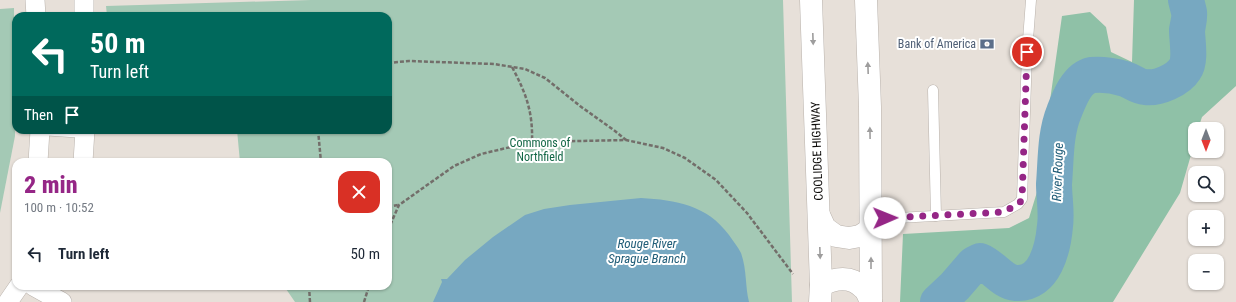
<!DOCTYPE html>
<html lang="en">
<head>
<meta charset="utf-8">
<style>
	body { margin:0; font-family:"Roboto Condensed",sans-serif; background:#f6f6f7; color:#1f2937; height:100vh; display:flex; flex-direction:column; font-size:15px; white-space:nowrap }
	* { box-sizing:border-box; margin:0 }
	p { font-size:13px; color:#747a83 }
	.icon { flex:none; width:22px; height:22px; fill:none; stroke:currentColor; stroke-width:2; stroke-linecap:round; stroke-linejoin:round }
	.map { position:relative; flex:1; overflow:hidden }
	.details { position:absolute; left:12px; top:158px; width:380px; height:132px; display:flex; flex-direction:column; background:#fff; border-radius:12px; box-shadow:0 1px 3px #0004 }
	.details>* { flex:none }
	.hud { position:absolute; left:12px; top:12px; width:380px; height:122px; border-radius:12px; box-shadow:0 1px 3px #0004; background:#00695c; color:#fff; overflow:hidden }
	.needle { width:26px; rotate:180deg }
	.buttons { position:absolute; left:1188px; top:122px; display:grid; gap:8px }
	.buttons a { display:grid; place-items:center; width:36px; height:36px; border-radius:8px; background:#fff; box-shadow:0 1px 3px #0004; font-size:20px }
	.pin { position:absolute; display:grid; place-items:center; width:34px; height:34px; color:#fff; margin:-17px; border:2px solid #fff; border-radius:50%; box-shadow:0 1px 4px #0007 }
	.me { position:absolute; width:44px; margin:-22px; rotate:89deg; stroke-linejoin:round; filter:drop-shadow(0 0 3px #0008) }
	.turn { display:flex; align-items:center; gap:14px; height:84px; padding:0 12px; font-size:18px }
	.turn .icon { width:52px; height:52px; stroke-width:2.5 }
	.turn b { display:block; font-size:28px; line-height:34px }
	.then { display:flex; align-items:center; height:38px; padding:0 12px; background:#0003; gap:8px; font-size:15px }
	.round { display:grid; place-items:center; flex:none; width:42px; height:42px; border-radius:12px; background:#f6f6f7 }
	.summary { display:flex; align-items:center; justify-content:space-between; height:68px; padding:0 12px }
	h1 { font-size:24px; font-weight:800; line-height:30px; color:#952686 }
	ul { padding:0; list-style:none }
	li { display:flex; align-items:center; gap:12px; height:56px; padding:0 12px }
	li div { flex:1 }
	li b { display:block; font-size:15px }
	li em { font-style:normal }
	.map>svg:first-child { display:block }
	.green { fill:#a4c9b5 }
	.forest { fill:#8fc1a7 }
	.water { fill:#77a8c1 }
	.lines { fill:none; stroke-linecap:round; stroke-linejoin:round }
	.river { stroke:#77a8c1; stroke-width:36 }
	.lane-casing { stroke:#b9b2ac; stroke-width:11 }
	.street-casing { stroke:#b9b2ac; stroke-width:20 }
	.secondary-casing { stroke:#b9b2ac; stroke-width:23 }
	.path { stroke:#736e6a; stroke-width:2.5; stroke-dasharray:4 2; stroke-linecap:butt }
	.lane { stroke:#fff; stroke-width:10 }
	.street { stroke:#fff; stroke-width:19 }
	.secondary { stroke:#fff; stroke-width:22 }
	.oneway { fill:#9e9d9d }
	.route { stroke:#952686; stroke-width:7; stroke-dasharray:0 12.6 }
	.labels { text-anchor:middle; stroke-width:4; stroke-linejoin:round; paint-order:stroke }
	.service-label { font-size:12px; fill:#4e5e75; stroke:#fff; text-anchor:end }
	.park-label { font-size:12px; fill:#116645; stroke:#fff }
	.street-label { font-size:12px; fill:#0d0b09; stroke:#fff }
	.water-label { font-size:13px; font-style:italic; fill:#205d78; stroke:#fff }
</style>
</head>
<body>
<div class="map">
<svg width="1236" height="302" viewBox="0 0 1236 302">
	<rect width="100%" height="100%" fill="#e7e0d9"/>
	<g class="green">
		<path d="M311,0H783L792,302H295L284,286H388V162H240L237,130H388V16H107L106,6Z"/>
		<path d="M14,8L15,136L0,213V9Z"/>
	</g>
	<path class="forest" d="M1134,0H1236V86L1202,117L1198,129H1195V141L1180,193L1113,302H900L903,234L1009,228L1029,218L1037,192L1062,16L1090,12L1106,27L1111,52L1132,62Z"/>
	<path class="water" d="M641,198C676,200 707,205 729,235C733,241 738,247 741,253C747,270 745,286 749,302H433L442,282L441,279H447L465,260L493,237L525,215L544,209L570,205Z"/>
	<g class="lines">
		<path class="river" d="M938,302L955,286L974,264L980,261C993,266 1002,282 1016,283C1045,285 1053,248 1055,226C1057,212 1054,198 1054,184C1056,160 1055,134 1064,112C1069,99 1077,78 1092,75C1102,74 1116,76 1125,79C1132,81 1138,87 1145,87C1158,89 1178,80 1185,69C1191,61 1187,40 1187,30C1188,24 1190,17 1189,12C1188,8 1187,4 1186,0"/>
		<defs>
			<g id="lane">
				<path d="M933,90L936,216"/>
				<path d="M40,130L85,133"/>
				<path d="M871,218H898L1004,212L1018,204L1022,199L1027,53L1031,0"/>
			</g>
			<g id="street">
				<path d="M35,0L36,16"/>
				<path d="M84,0V16"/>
				<path d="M38,162L40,130"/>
				<path d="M83,162L85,130"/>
				<path d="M33,286L62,302"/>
				<path d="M8,302L19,286"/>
			</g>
			<g id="secondary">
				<path d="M811,0L821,285L820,302"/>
				<path d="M866,0L870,107L871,302"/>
				<path d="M819,215L825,228L836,236L849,238L860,236L871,229"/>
				<path d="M821,285C835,278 851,275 863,288C867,291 869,298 871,302"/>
			</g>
		</defs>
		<use href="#lane" class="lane-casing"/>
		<use href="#street" class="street-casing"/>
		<use href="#secondary" class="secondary-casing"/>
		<g class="path">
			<path d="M388,63L409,61L494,64L525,69L545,78L580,106L615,131L626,140"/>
			<path d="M512,67C526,93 533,112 532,142"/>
			<path d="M318,130L321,162"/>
			<path d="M388,207L398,205"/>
			<path d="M388,230L399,205L454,166L481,154L532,142L626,140L663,148L685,158L716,180L747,213L793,274"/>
			<path d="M309,286L310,302"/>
			<path d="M364,302L369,286"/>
		</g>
		<use href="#lane" class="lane"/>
		<use href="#street" class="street"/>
		<use href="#secondary" class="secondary"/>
	</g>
	<defs><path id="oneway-solid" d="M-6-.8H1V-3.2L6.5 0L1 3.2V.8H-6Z"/></defs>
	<g class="oneway">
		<use href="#oneway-solid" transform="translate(813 39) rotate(88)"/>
		<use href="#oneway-solid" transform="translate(868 68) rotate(-92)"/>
		<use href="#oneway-solid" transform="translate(870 133) rotate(-91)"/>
		<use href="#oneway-solid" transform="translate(820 253) rotate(88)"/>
		<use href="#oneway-solid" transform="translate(871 263) rotate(-90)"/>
	</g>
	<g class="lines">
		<path class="route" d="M885,218L1004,212L1018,204L1022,200L1027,52"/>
	</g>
	<defs>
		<symbol id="bank-bare" viewBox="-9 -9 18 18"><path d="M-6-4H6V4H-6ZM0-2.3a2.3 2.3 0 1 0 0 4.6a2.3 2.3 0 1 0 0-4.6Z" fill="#5c6f8a" stroke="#fff" stroke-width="2.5" paint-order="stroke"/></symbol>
	</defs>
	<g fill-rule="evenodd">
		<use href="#bank-bare" x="977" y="34" width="20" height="20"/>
	</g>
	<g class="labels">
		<g class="service-label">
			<text x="976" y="48">Bank of America</text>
		</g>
		<g class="park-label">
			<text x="540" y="147">Commons of<tspan x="540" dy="14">Northfield</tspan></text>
		</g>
		<g class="street-label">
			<text transform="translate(817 151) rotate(-92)" y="4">COOLIDGE HIGHWAY</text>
		</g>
		<g class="water-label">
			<text transform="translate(1057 172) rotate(-88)" y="5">River Rouge</text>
			<text x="647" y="248">Rouge River<tspan x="647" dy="15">Sprague Branch</tspan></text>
		</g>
	</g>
</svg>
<div class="buttons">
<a><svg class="needle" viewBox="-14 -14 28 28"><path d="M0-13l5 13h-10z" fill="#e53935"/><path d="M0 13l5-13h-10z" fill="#747a83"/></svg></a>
<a><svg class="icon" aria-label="search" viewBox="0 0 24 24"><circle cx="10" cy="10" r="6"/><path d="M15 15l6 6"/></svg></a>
<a>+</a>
<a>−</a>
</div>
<div class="pin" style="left:1027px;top:52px;background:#d93025"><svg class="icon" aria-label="arrive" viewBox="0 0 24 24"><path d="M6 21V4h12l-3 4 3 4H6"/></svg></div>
<svg class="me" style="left:885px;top:218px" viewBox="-20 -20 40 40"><circle r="19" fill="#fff"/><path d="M0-13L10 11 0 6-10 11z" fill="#952686"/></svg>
<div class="hud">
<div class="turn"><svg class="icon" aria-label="left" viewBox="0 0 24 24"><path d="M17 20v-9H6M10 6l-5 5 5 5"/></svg><div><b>50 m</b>Turn left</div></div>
<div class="then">Then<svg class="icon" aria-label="arrive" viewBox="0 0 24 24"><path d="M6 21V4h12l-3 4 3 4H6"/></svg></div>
</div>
<section class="details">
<div class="summary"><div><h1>2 min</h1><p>100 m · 10:52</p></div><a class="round" style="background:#d93025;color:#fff"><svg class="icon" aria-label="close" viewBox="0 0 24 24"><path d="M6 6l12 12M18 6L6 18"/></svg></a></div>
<ul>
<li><svg class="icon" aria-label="left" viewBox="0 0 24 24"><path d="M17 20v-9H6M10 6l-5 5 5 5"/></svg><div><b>Turn left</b></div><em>50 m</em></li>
</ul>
</section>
</div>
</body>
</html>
